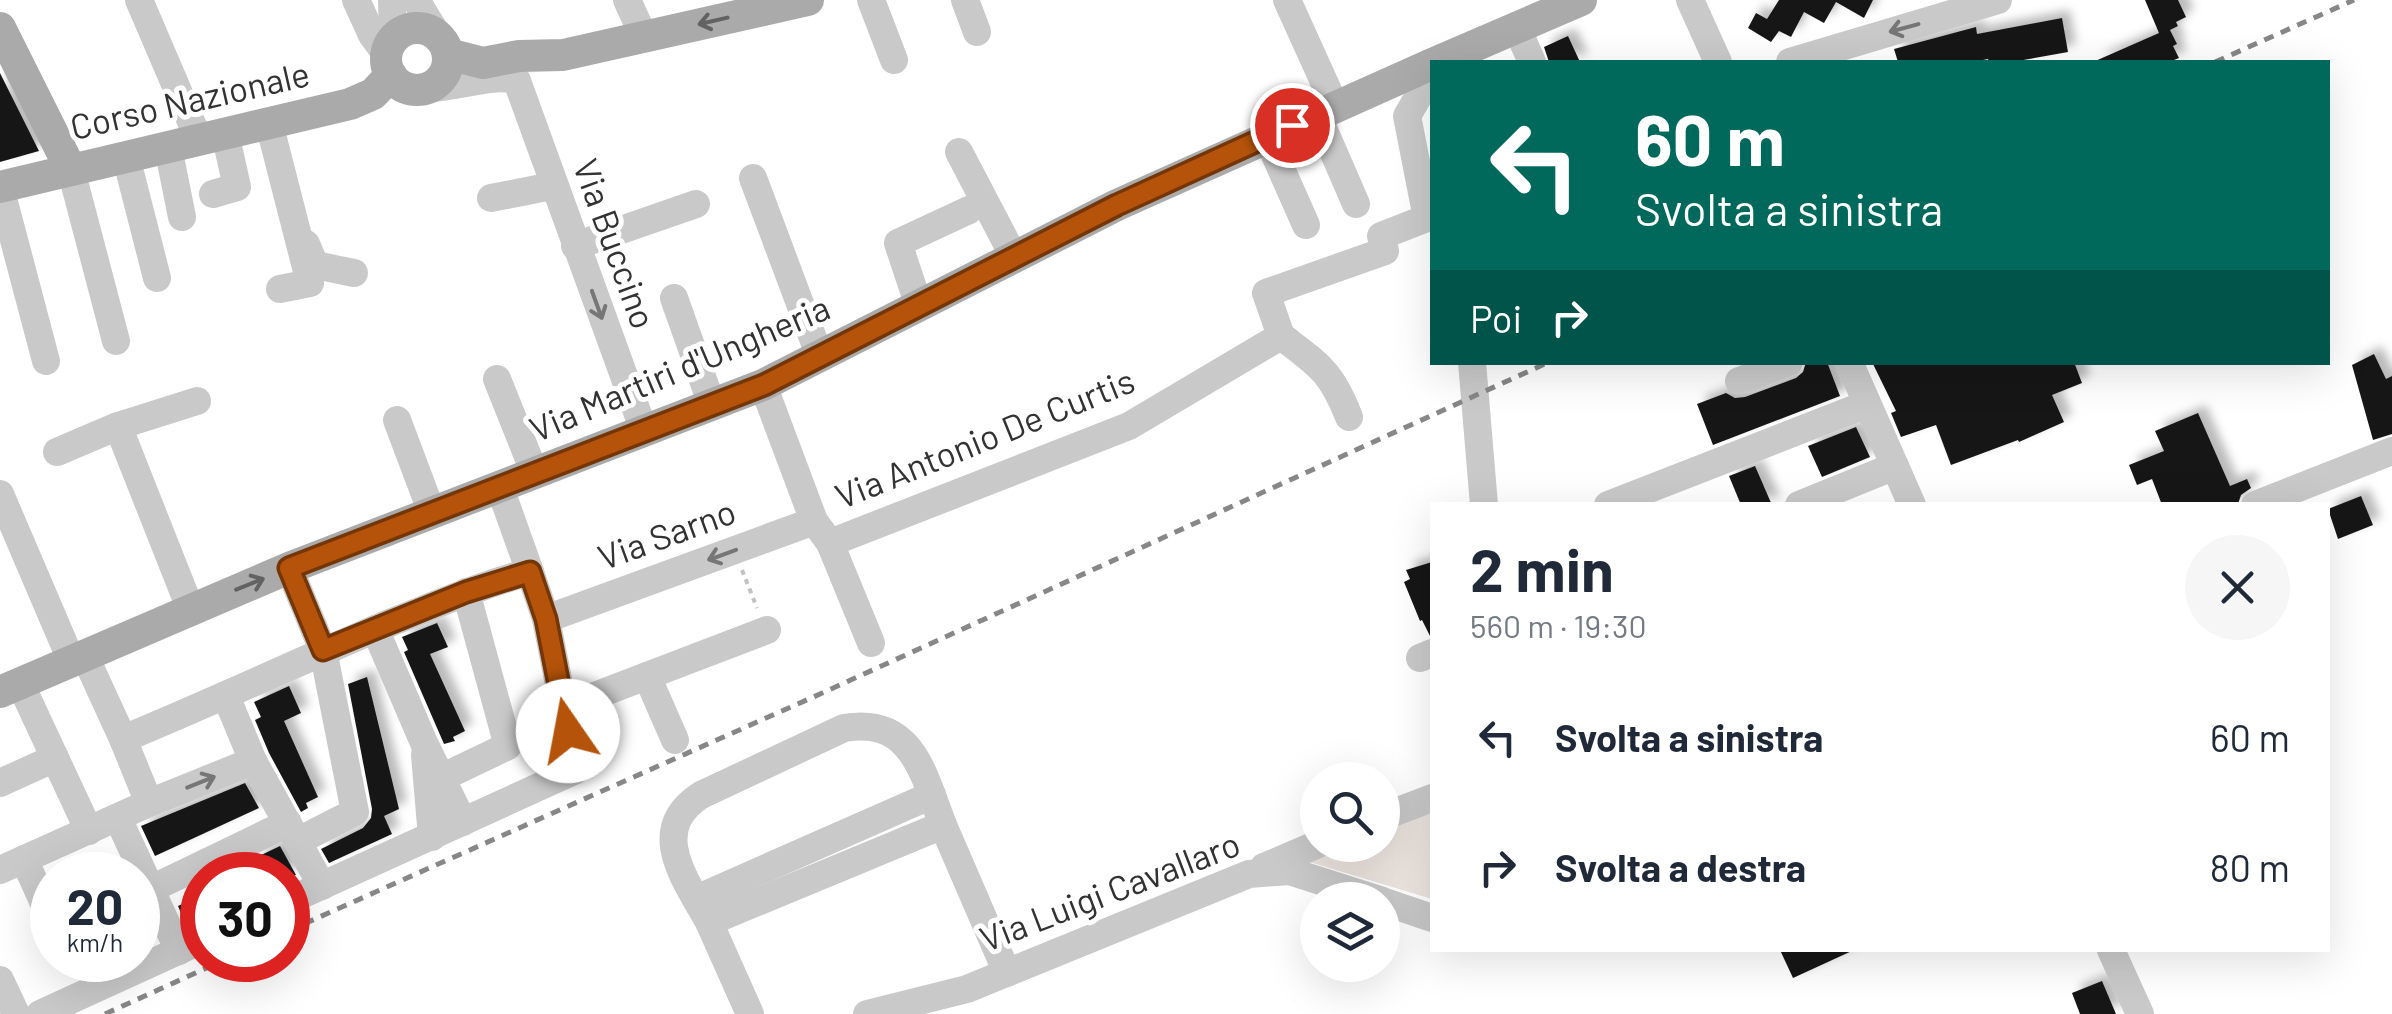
<!DOCTYPE html>
<html lang="it">
<head>
<meta charset="utf-8">
<style>
	body { margin:0; font-family:Barlow,sans-serif; background:#f6f6f7; color:#1f2937; height:100vh; display:flex; flex-direction:column; font-size:38px; white-space:nowrap }
	* { box-sizing:border-box; margin:0 }
	p { font-size:32px; color:#747a83 }
	.icon { flex:none; width:55px; height:55px; fill:none; stroke:currentColor; stroke-width:2; stroke-linecap:round; stroke-linejoin:round }
	.map { position:relative; flex:1; overflow:hidden }
	.details { position:absolute; left:1430px; top:502px; width:900px; height:450px; display:flex; flex-direction:column; background:#fff; border-radius:0px; box-shadow:0 10px 40px #0002 }
	.details>* { flex:none }
	.guide { position:absolute; left:1430px; top:60px; width:900px; height:305px; border-radius:0px; box-shadow:0 10px 40px #0002; background:#00695c; color:#fff; overflow:hidden }
	.tools { position:absolute; left:1300px; top:762px; display:grid; gap:20px }
	.tools a { display:grid; place-items:center; width:100px; height:100px; border-radius:50%; background:#fff; box-shadow:0 10px 40px #0002; font-size:50px }
	.speed { position:absolute; left:30px; top:852px; display:flex; gap:20px; font-size:50px; font-weight:700; text-align:center }
	.speed>* { display:grid; place-content:center; width:130px; height:130px; border-radius:50%; background:#fff; box-shadow:0 10px 40px #0002; line-height:1 }
	.speed small { font-size:25px; font-weight:400 }
	.speed .limit { border:15px solid #d22; background:#fff; color:#111 }
	.pin { position:absolute; display:grid; place-items:center; width:85px; height:85px; color:#fff; margin:-42px; border:5px solid #fff; border-radius:50%; box-shadow:0 2px 10px #0007 }
	.me { position:absolute; width:110px; margin:-55px; rotate:348deg; stroke-linejoin:round; filter:drop-shadow(0 0 8px #0008) }
	.turn { display:flex; align-items:center; gap:35px; height:210px; padding:0 40px; font-size:45px }
	.turn .icon { width:130px; height:130px; stroke-width:2.5 }
	.turn b { display:block; font-size:70px; line-height:85px }
	.then { display:flex; align-items:center; height:95px; padding:0 40px; background:#0003; gap:20px; font-size:38px }
	.round { display:grid; place-items:center; flex:none; width:105px; height:105px; border-radius:52px; background:#f6f6f7 }
	.summary { display:flex; align-items:center; justify-content:space-between; height:170px; padding:0 40px }
	h1 { font-size:60px; font-weight:700; line-height:75px }
	ul { padding:0; list-style:none }
	li { display:flex; align-items:center; gap:30px; height:130px; padding:0 40px }
	li div { flex:1 }
	li b { display:block; font-size:38px }
	li em { font-style:normal }
	.map>svg:first-child { display:block }
	.green { fill:#ebe3de }
	.building { fill:#191919; filter:url(#shadow) }
	.lines { fill:none; stroke-linecap:round; stroke-linejoin:round }
	.path { stroke:#c2c2c2; stroke-width:4; stroke-dasharray:5 5; stroke-linecap:butt }
	.minor { stroke:#c9c9c9; stroke-width:28 }
	.major { stroke:#aaa; stroke-width:32 }
	.rail { stroke:#878787; stroke-width:5; stroke-dasharray:10 8; stroke-linecap:butt }
	.oneway { stroke:#626262 }
	.oneway2 { stroke:#767676 }
	.route-casing { stroke:#753606; stroke-width:25 }
	.route { stroke:#b45309; stroke-width:18 }
	.labels { text-anchor:middle; stroke-width:10; stroke-linejoin:round; paint-order:stroke }
	.street-label { font-size:35px; fill:#323232; stroke:#fff }
</style>
</head>
<body>
<div class="map">
<svg width="2392" height="1014" viewBox="0 0 2392 1014">
	<defs>
		<filter id="shadow"><feDropShadow dx="8" dy="-8" stdDeviation="5" flood-color="#0004"/></filter>
	</defs>
	<rect width="100%" height="100%" fill="#fff"/>
	<path class="green" d="M1432,807V899L1303,860L1340,845H1382L1383,828Z"/>
	<g class="building">
		<path d="M1779,0H1873L1864,18L1836,2L1824,23L1804,12L1791,37L1779,31L1771,42L1748,28L1756,13L1767,19Z"/>
		<path d="M2145,0H2178L2186,17L2176,22L2178,26L2170,30L2177,44L2173,46L2179,58L2169,62H2093L2159,33Z"/>
		<path d="M2062,18L2068,52L2012,62H1989L1988,59L1973,62H1898L1894,49L1976,27L1977,34Z"/>
		<path d="M1568,36L1580,62H1549L1544,47Z"/>
		<path d="M0,73L39,151L0,162Z"/>
		<path d="M2374,354L2386,379L2392,376V434L2373,440L2352,365Z"/>
		<path d="M1806,362H1827L1840,396L1713,445L1697,404L1726,393L1735,398L1745,397L1796,378L1803,372Z"/>
		<path d="M1872,362H2074L2082,383L2052,395L2064,422L2019,442L2018,440L1951,465L1936,425L1901,437L1891,413L1896,411Z"/>
		<path d="M2198,413L2230,486L2247,479L2251,488L2241,495L2238,504L2162,505L2152,479L2137,485L2129,465L2164,451L2155,431Z"/>
		<path d="M1856,427L1870,457L1822,477L1808,446Z"/>
		<path d="M1755,466L1772,505H1741L1729,476Z"/>
		<path d="M2361,496L2373,525L2338,539L2328,509Z"/>
		<path d="M1432,562V636H1430L1422,620L1420,621L1404,582L1410,579L1406,570Z"/>
		<path d="M437,623L448,647L430,654L465,731L453,737L455,741L444,744L404,652L408,650L402,637Z"/>
		<path d="M367,677L399,809L384,816L392,834L329,863L321,849L363,828L371,818L372,809L348,684Z"/>
		<path d="M289,686L301,713L284,721L318,797L306,803L308,808L301,812L269,753L255,720L261,717L254,702Z"/>
		<path d="M245,783L259,808L155,856L141,826Z"/>
		<path d="M280,846L296,875H265L257,857Z"/>
		<path d="M202,895V923L187,927L178,906Z"/>
		<path d="M1780,950H1854L1793,978Z"/>
		<path d="M2102,981L2116,1014H2080L2072,993Z"/>
	</g>
	<g class="lines">
		<path class="path" d="M742,570L757,608"/>
		<g class="minor">
			<path d="M139,0L199,140"/>
			<path d="M356,0L372,35L386,54"/>
			<path d="M392,0L393,39"/>
			<path d="M416,0L438,36"/>
			<path d="M627,0L644,37"/>
			<path d="M871,0L894,60"/>
			<path d="M965,0L977,32"/>
			<path d="M1287,0L1335,106"/>
			<path d="M1690,0L1718,62"/>
			<path d="M1517,28L1532,62"/>
			<path d="M1790,62L1998,0"/>
			<path d="M517,81L644,431"/>
			<path d="M427,88C454,89 494,72 517,81"/>
			<path d="M1317,114L1356,204"/>
			<path d="M269,123L310,283L280,289"/>
			<path d="M1267,137L1306,225"/>
			<path d="M168,147L182,217"/>
			<path d="M959,152L1014,257"/>
			<path d="M126,157L157,278"/>
			<path d="M71,170L116,341"/>
			<path d="M753,178L820,357"/>
			<path d="M0,187L46,361"/>
			<path d="M213,194L237,187L225,133"/>
			<path d="M491,198L552,186"/>
			<path d="M306,244L315,265L354,273"/>
			<path d="M575,246L696,204"/>
			<path d="M674,298L712,405"/>
			<path d="M919,306L898,243L969,210"/>
			<path d="M1281,336L1266,293L1385,251L1381,236L1427,218L1407,116L1421,92"/>
			<path d="M1472,362L1484,505"/>
			<path d="M1849,362L1912,505"/>
			<path d="M497,379L535,474"/>
			<path d="M1739,381L1789,362"/>
			<path d="M763,385L814,521L830,543L871,643"/>
			<path d="M397,420L432,513"/>
			<path d="M118,426L190,608"/>
			<path d="M57,452L118,426L197,401"/>
			<path d="M500,488L530,572"/>
			<path d="M0,494L71,660"/>
			<path d="M1608,505L1867,404"/>
			<path d="M1799,505L1895,466"/>
			<path d="M2255,505L2392,451"/>
			<path d="M830,543L1129,426L1281,336C1319,365 1331,371 1349,417"/>
			<path d="M289,568L323,650L355,812L298,841"/>
			<path d="M546,619L814,521"/>
			<path d="M375,629L424,743L463,822"/>
			<path d="M84,654L123,739"/>
			<path d="M1420,658L1432,653"/>
			<path d="M647,676L675,740"/>
			<path d="M20,683L55,758"/>
			<path d="M226,696L253,761L149,803L123,739C213,702 302,660 392,622C438,604 483,584 530,572L546,619L576,770L288,901"/>
			<path d="M563,708L767,630"/>
			<path d="M425,755L432,837"/>
			<path d="M253,761L322,886"/>
			<path d="M441,778L508,746L466,592"/>
			<path d="M0,783L55,758L89,831"/>
			<path d="M1382,817L1432,798"/>
			<path d="M118,818L179,951"/>
			<path d="M24,859L47,910L52,907"/>
			<path d="M1264,867L1318,844"/>
			<path d="M0,870L149,803"/>
			<path d="M151,889L288,823"/>
			<path d="M696,899L932,795"/>
			<path d="M1382,901L1432,918"/>
			<path d="M709,922C685,879 647,830 701,795L844,728C912,716 923,773 943,825"/>
			<path d="M2111,950L2140,1014"/>
			<path d="M0,980L16,1014"/>
			<path d="M40,1014L202,940"/>
			<path d="M750,1014L709,922L943,825L1007,973"/>
			<path d="M867,1014L967,989L1249,874L1289,871L1380,900"/>
		</g>
		<g class="major">
			<path d="M0,28L71,170"/>
			<circle cx="417" cy="59" r="31"/>
			<path d="M448,54L483,63L519,56L563,55L808,0"/>
			<path d="M1437,62L1581,0"/>
			<path d="M0,187L350,104L373,94L391,75"/>
			<path d="M0,692L289,568L763,385L1117,205L1432,64"/>
		</g>
		<g class="rail">
			<path d="M2215,62L2354,0"/>
			<path d="M288,931L820,694L1549,362"/>
			<path d="M105,1014L224,960"/>
		</g>
	</g>
	<defs><path id="oneway-shaft" d="M-6 0H5M1.5-3L5.5 0L1.5 3" fill="none" stroke-width="1.6" stroke-linecap="round" stroke-linejoin="round" transform="scale(2.5)"/></defs>
	<g class="oneway">
		<use href="#oneway-shaft" transform="translate(713 21) rotate(167)"/>
		<use href="#oneway-shaft" transform="translate(250 584) rotate(-22)"/>
	</g>
	<g class="oneway2">
		<use href="#oneway-shaft" transform="translate(1904 28) rotate(165)"/>
		<use href="#oneway-shaft" transform="translate(597 305) rotate(70)"/>
		<use href="#oneway-shaft" transform="translate(722 555) rotate(160)"/>
		<use href="#oneway-shaft" transform="translate(201 782) rotate(-22)"/>
	</g>
	<g class="lines">
		<defs>
			<path id="route" d="M568,731L546,619L530,572L466,592L323,650L289,568L764,385L1117,205L1292,125"/>
		</defs>
		<use href="#route" class="route-casing"/>
		<use href="#route" class="route"/>
	</g>
	<g class="labels">
		<g class="street-label">
			<text transform="translate(190 101) rotate(-13)" y="12">Corso Nazionale</text>
			<text transform="translate(614 244) rotate(70)" y="12">Via Buccino</text>
			<text transform="translate(680 369) rotate(-23)" y="12">Via Martiri d'Ungheria</text>
			<text transform="translate(985 439) rotate(-22)" y="12">Via Antonio De Curtis</text>
			<text transform="translate(667 535) rotate(-20)" y="12">Via Sarno</text>
			<text transform="translate(1110 892) rotate(-21)" y="12">Via Luigi Cavallaro</text>
		</g>
	</g>
</svg>
<div class="tools">
<a><svg class="icon" aria-label="search" viewBox="0 0 24 24"><circle cx="10" cy="10" r="6"/><path d="M15 15l6 6"/></svg></a>
<a><svg class="icon" aria-label="layers" viewBox="0 0 24 24"><path d="M12 4l9 5-9 5-9-5zM3 14l9 5 9-5"/></svg></a>
</div>
<div class="speed"><div>20<small>km/h</small></div><div class="limit">30</div></div>
<div class="pin" style="left:1292px;top:125px;background:#d93025"><svg class="icon" aria-label="arrive" viewBox="0 0 24 24"><path d="M6 21V4h12l-3 4 3 4H6"/></svg></div>
<svg class="me" style="left:568px;top:731px" viewBox="-20 -20 40 40"><circle r="19" fill="#fff"/><path d="M0-13L10 11 0 6-10 11z" fill="#b45309"/></svg>
<div class="guide">
<div class="turn"><svg class="icon" aria-label="left" viewBox="0 0 24 24"><path d="M17 20v-9H6M10 6l-5 5 5 5"/></svg><div><b>60 m</b>Svolta a sinistra</div></div>
<div class="then">Poi<svg class="icon" aria-label="right" viewBox="0 0 24 24"><path d="M7 20v-9h11M14 6l5 5-5 5"/></svg></div>
</div>
<section class="details">
<div class="summary"><div><h1>2 min</h1><p>560 m · 19:30</p></div><a class="round"><svg class="icon" aria-label="close" viewBox="0 0 24 24"><path d="M6 6l12 12M18 6L6 18"/></svg></a></div>
<ul>
<li><svg class="icon" aria-label="left" viewBox="0 0 24 24"><path d="M17 20v-9H6M10 6l-5 5 5 5"/></svg><div><b>Svolta a sinistra</b></div><em>60 m</em></li>
<li><svg class="icon" aria-label="right" viewBox="0 0 24 24"><path d="M7 20v-9h11M14 6l5 5-5 5"/></svg><div><b>Svolta a destra</b></div><em>80 m</em></li>
</ul>
</section>
</div>
</body>
</html>
